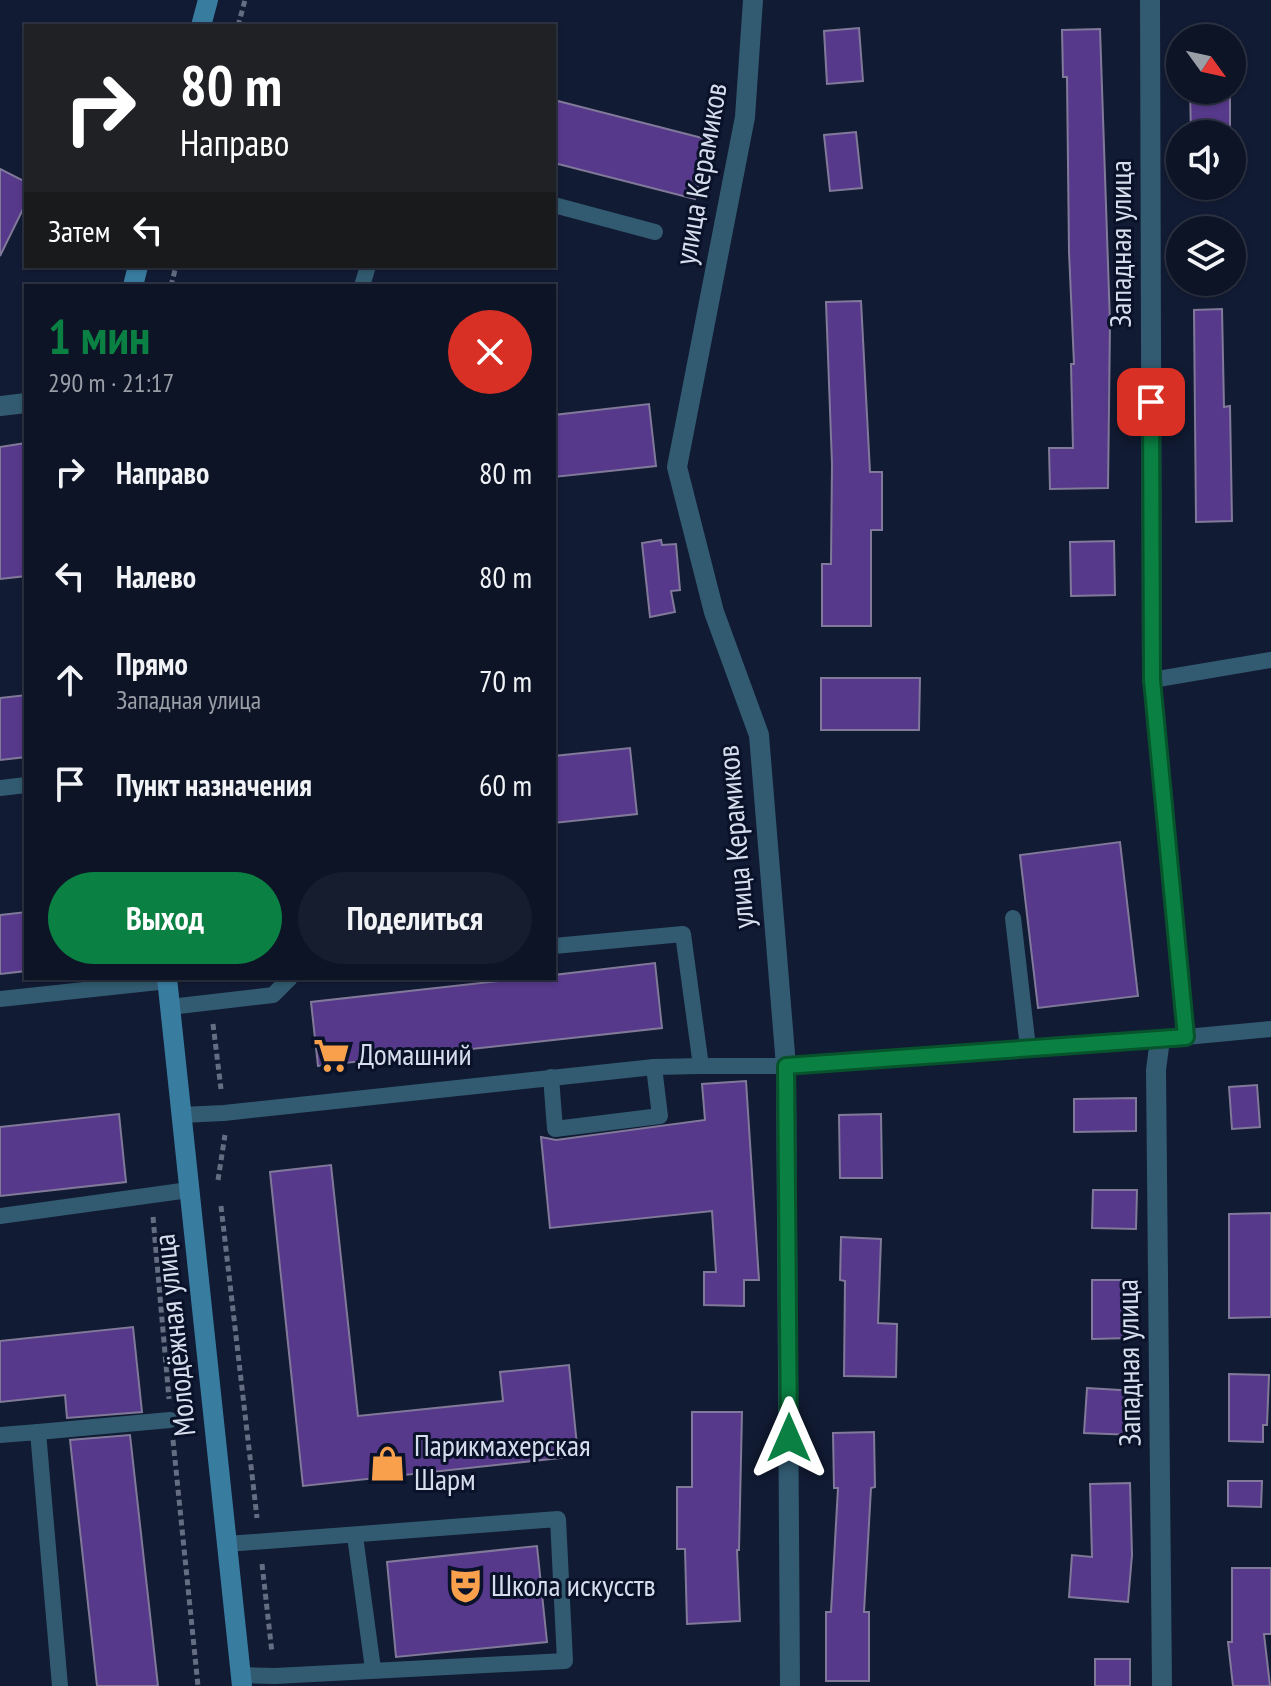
<!DOCTYPE html>
<html lang="ru">
<head>
<meta charset="utf-8">
<style>
	body { margin:0; font-family:"PT Sans Narrow",sans-serif; background:#161d2e; color:#f1f3f6; height:100vh; display:flex; flex-direction:column; font-size:30px; white-space:nowrap }
	* { box-sizing:border-box; margin:0 }
	p { font-size:26px; color:#9a9ea7 }
	.icon { flex:none; width:44px; height:44px; fill:none; stroke:currentColor; stroke-width:2; stroke-linecap:round; stroke-linejoin:round }
	.map { position:relative; flex:1; overflow:hidden }
	.drawer { position:absolute; left:24px; top:284px; width:532px; height:696px; display:flex; flex-direction:column; background:#0d1426; border-radius:0px; box-shadow:0 2px 6px #0004,0 0 0 2px #2d3343 }
	.drawer>* { flex:none }
	.top-card { position:absolute; left:24px; top:24px; width:532px; height:244px; border-radius:0px; box-shadow:0 2px 6px #0004,0 0 0 2px #2d3343; background:#202124; color:#fff; overflow:hidden }
	.needle { width:52px; rotate:123deg }
	.fabs { position:absolute; left:1166px; top:24px; display:grid; gap:16px }
	.fabs a { display:grid; place-items:center; width:80px; height:80px; border-radius:50%; background:#0d1426; box-shadow:0 2px 6px #0004,0 0 0 2px #2d3343; font-size:40px }
	.pin { position:absolute; display:grid; place-items:center; width:68px; height:68px; color:#fff; margin:-34px; border-radius:16px; box-shadow:0 4px 12px #0006 }
	.me { position:absolute; width:88px; margin:-44px; rotate:0deg; stroke-linejoin:round; filter:drop-shadow(0 0 6px #0008) }
	.turn { display:flex; align-items:center; gap:28px; height:168px; padding:0 24px; font-size:36px }
	.turn .icon { width:104px; height:104px; stroke-width:2.5 }
	.turn b { display:block; font-size:56px; line-height:68px }
	.then { display:flex; align-items:center; height:76px; padding:0 24px; background:#0003; gap:16px; font-size:30px }
	.round { display:grid; place-items:center; flex:none; width:84px; height:84px; border-radius:42px; background:#161d2e }
	.overview { display:flex; align-items:center; justify-content:space-between; height:136px; padding:0 24px }
	h1 { font-size:48px; font-weight:700; line-height:60px; color:#0b8043 }
	.button { display:flex; gap:16px; margin-top:auto; padding:16px 24px }
	.button a { flex:1; height:92px; border-radius:48px; background:#0b8043; color:#fff; font-size:32px; font-weight:700; line-height:92px; text-align:center }
	.button a+a { background:#161d2e; color:#f1f3f6 }
	ul { padding:0; list-style:none }
	li { display:flex; align-items:center; gap:24px; height:104px; padding:0 24px }
	li div { flex:1 }
	li b { display:block; font-size:30px }
	li em { font-style:normal }
	.map>svg:first-child { display:block }
	.building { fill:#56398a; stroke:#817999; stroke-width:2 }
	.lines { fill:none; stroke-linecap:round; stroke-linejoin:round }
	.path { stroke:#646d82; stroke-width:5; stroke-dasharray:6 4; stroke-linecap:butt }
	.lane { stroke:#325a70; stroke-width:16 }
	.street { stroke:#325a70; stroke-width:20 }
	.secondary { stroke:#387ca0; stroke-width:20 }
	.route-casing { stroke:#07532c; stroke-width:20 }
	.route { stroke:#0b8043; stroke-width:14 }
	.labels { text-anchor:middle; stroke-width:6; stroke-linejoin:round; paint-order:stroke }
	.street-label { font-size:30px; fill:#d6deee; stroke:#091229 }
	.poi-label { font-size:30px; fill:#d6deee; stroke:#091229; text-anchor:start }
</style>
</head>
<body>
<div class="map">
<svg width="1271" height="1686" viewBox="0 0 1271 1686">
	<rect width="100%" height="100%" fill="#111b33"/>
	<g class="building">
		<path d="M859,28L863,81L827,84L824,31Z"/>
		<path d="M1100,29L1110,323L1108,488L1050,489L1049,448H1073L1071,364H1074L1069,252L1067,77H1063L1062,30Z"/>
		<path d="M1190,90H1230V134H1191Z"/>
		<path d="M554,100L710,140L695,199L554,163Z"/>
		<path d="M856,132L862,188L830,191L824,135Z"/>
		<path d="M0,169L26,182V203L0,256Z"/>
		<path d="M861,301L870,472H882V530H871V626H822V564H831L832,464L826,302Z"/>
		<path d="M1222,309L1224,407L1230,406L1232,521L1196,522L1194,310Z"/>
		<path d="M649,404L656,466L554,477V415Z"/>
		<path d="M26,443V576L0,579V447Z"/>
		<path d="M661,540L662,545L676,544L680,590L671,591L675,612L650,617L642,543Z"/>
		<path d="M1114,541L1115,595L1071,596L1070,542Z"/>
		<path d="M821,678H920L919,730H821Z"/>
		<path d="M26,695V757L0,760V698Z"/>
		<path d="M630,748L637,814L554,823V756Z"/>
		<path d="M1120,842L1138,996L1038,1008L1020,855Z"/>
		<path d="M26,912V971L0,974V915Z"/>
		<path d="M655,963L662,1028L318,1066L311,1002L525,978H554V975Z"/>
		<path d="M746,1081L759,1280H744V1306L704,1305V1272H716L712,1211L550,1228L541,1137L556,1140L705,1120L702,1084Z"/>
		<path d="M1257,1085L1260,1127L1232,1129L1229,1087Z"/>
		<path d="M1136,1098V1131L1074,1132V1099Z"/>
		<path d="M119,1114L126,1182L0,1196V1127Z"/>
		<path d="M881,1114L882,1178H840L839,1115Z"/>
		<path d="M331,1165L358,1416L503,1401L500,1372L569,1365L578,1456L303,1486L270,1172Z"/>
		<path d="M1093,1190H1137L1136,1229L1092,1228Z"/>
		<path d="M1271,1213V1317L1229,1318V1214Z"/>
		<path d="M841,1237L881,1239L878,1323L897,1324L896,1377L844,1376L845,1281L840,1280Z"/>
		<path d="M1092,1280H1131V1338L1092,1339Z"/>
		<path d="M133,1327L142,1412L67,1418L65,1395L0,1402V1341Z"/>
		<path d="M1229,1374L1269,1375L1267,1425H1263V1442L1229,1441Z"/>
		<path d="M1087,1388L1136,1391L1133,1435L1084,1433Z"/>
		<path d="M692,1412H742L739,1550H737L740,1621L687,1624L685,1549H677V1487H692Z"/>
		<path d="M874,1432L875,1487L871,1488L864,1612H869V1681H826V1612H831L838,1488H834L833,1433Z"/>
		<path d="M130,1435L158,1686H97L70,1440Z"/>
		<path d="M1228,1481H1262L1261,1507L1228,1506Z"/>
		<path d="M1130,1483L1132,1555L1128,1602L1069,1597L1072,1555L1092,1557L1090,1484Z"/>
		<path d="M537,1546L547,1642L396,1657L387,1562Z"/>
		<path d="M1232,1568H1271V1634H1264L1270,1686H1233L1228,1642H1232Z"/>
		<rect x="1095" y="1659" width="35" height="27"/>
	</g>
	<g class="lines">
		<g class="path">
			<path d="M238,26L245,0"/>
			<path d="M171,286L176,266"/>
			<path d="M213,1024L221,1089"/>
			<path d="M218,1180L225,1135"/>
			<path d="M221,1206L257,1518"/>
			<path d="M153,1217L169,1399"/>
			<path d="M173,1440L198,1686"/>
			<path d="M262,1564L272,1653"/>
		</g>
		<g class="lane">
			<path d="M554,205L655,232"/>
			<path d="M362,286L368,266"/>
			<path d="M0,788L26,785"/>
			<path d="M1013,918L1028,1048"/>
			<path d="M0,999L168,981"/>
			<path d="M170,1007L273,995L290,978"/>
			<path d="M1186,1037L1152,680L1271,660"/>
			<path d="M701,1066H786L1186,1037L1271,1029"/>
			<path d="M551,1077L555,1129L660,1116L654,1067"/>
			<path d="M181,1115L224,1113L654,1067L701,1066L683,934L554,946"/>
			<path d="M0,1216L189,1190"/>
			<path d="M38,1432L170,1420"/>
			<path d="M0,1435L38,1432L60,1686"/>
			<path d="M355,1536L373,1669"/>
			<path d="M227,1544L558,1519L565,1661L275,1676L241,1675"/>
		</g>
		<g class="street">
			<path d="M753,0L745,117L677,467L714,612L759,735L786,1066L790,1686"/>
			<path d="M1150,0L1152,680"/>
			<path d="M0,406L26,403"/>
			<path d="M1160,1039L1156,1070L1162,1686"/>
		</g>
		<g class="secondary">
			<path d="M201,26L208,0"/>
			<path d="M133,286L138,266"/>
			<path d="M167,978L242,1686"/>
		</g>
	</g>
	<g class="lines">
		<defs>
			<path id="route" d="M789,1438L786,1066L1186,1037L1152,680L1151,402"/>
		</defs>
		<use href="#route" class="route-casing"/>
		<use href="#route" class="route"/>
	</g>
	<defs>
		<symbol id="supermarket-bare" viewBox="-9 -9 18 18"><path d="M-6-5.5h2.5l.6 2H6L4.5 2H-2.5L-4.4-4H-6ZM-1.5 3.2a1.3 1.3 0 1 0 .1 0ZM3 3.2a1.3 1.3 0 1 0 .1 0Z" fill="#f8a04b" stroke="#091229" stroke-width="2.5" paint-order="stroke"/></symbol>
		<symbol id="shop-bare" viewBox="-9 -9 18 18"><path d="M-5-2.5h2.3a2.7 3.5 0 0 1 5.4 0H5L5.5 6h-11ZM-1.5-2.5h3a1.5 2.3 0 0 0-3 0Z" fill="#f8a04b" stroke="#091229" stroke-width="2.5" paint-order="stroke"/></symbol>
		<symbol id="theatre-bare" viewBox="-9 -9 18 18"><path d="M-5-5.5Q0-4 5-5.5V0Q5 5 0 6Q-5 5-5 0ZM-3.3-2.5H-1v1.5H-3.3ZM1-2.5H3.3v1.5H1ZM-2.8 1Q0 5.5 2.8 1Z" fill="#f8a04b" stroke="#091229" stroke-width="2.5" paint-order="stroke"/></symbol>
	</defs>
	<g fill-rule="evenodd">
		<use href="#supermarket-bare" x="306" y="1030" width="51" height="51"/>
		<use href="#shop-bare" x="362" y="1438" width="51" height="51"/>
		<use href="#theatre-bare" x="440" y="1560" width="51" height="51"/>
	</g>
	<g class="labels">
		<g class="street-label">
			<text transform="translate(701 174) rotate(-80)" y="10">улица Керамиков</text>
			<text transform="translate(1121 244) rotate(-90)" y="10">Западная улица</text>
			<text transform="translate(736 837) rotate(-95)" y="10">улица Керамиков</text>
			<text transform="translate(175 1335) rotate(-96)" y="10">Молодёжная улица</text>
			<text transform="translate(1129 1363) rotate(-91)" y="10">Западная улица</text>
		</g>
		<g class="poi-label">
			<text x="358" y="1065">Домашний</text>
			<text x="414" y="1456">Парикмахерская<tspan x="414" dy="34">Шарм</tspan></text>
			<text x="491" y="1596">Школа искусств</text>
		</g>
	</g>
</svg>
<div class="fabs">
<a><svg class="needle" viewBox="-14 -14 28 28"><path d="M0-13l5 13h-10z" fill="#e53935"/><path d="M0 13l5-13h-10z" fill="#9a9ea7"/></svg></a>
<a><svg class="icon" aria-label="sound" viewBox="0 0 24 24"><path d="M4 9h4l5-4v14l-5-4H4zM17 9q2 3 0 6"/></svg></a>
<a><svg class="icon" aria-label="layers" viewBox="0 0 24 24"><path d="M12 4l9 5-9 5-9-5zM3 14l9 5 9-5"/></svg></a>
</div>
<div class="pin" style="left:1151px;top:402px;background:#d93025"><svg class="icon" aria-label="arrive" viewBox="0 0 24 24"><path d="M6 21V4h12l-3 4 3 4H6"/></svg></div>
<svg class="me" style="left:789px;top:1438px" viewBox="-20 -20 40 40"><path d="M0-17L14 15 0 8-14 15z" fill="#0b8043" stroke="#fff" stroke-width="4"/></svg>
<div class="top-card">
<div class="turn"><svg class="icon" aria-label="right" viewBox="0 0 24 24"><path d="M7 20v-9h11M14 6l5 5-5 5"/></svg><div><b>80 m</b>Направо</div></div>
<div class="then">Затем<svg class="icon" aria-label="left" viewBox="0 0 24 24"><path d="M17 20v-9H6M10 6l-5 5 5 5"/></svg></div>
</div>
<section class="drawer">
<div class="overview"><div><h1>1 мин</h1><p>290 m · 21:17</p></div><a class="round" style="background:#d93025;color:#fff"><svg class="icon" aria-label="close" viewBox="0 0 24 24"><path d="M6 6l12 12M18 6L6 18"/></svg></a></div>
<ul>
<li><svg class="icon" aria-label="right" viewBox="0 0 24 24"><path d="M7 20v-9h11M14 6l5 5-5 5"/></svg><div><b>Направо</b></div><em>80 m</em></li>
<li><svg class="icon" aria-label="left" viewBox="0 0 24 24"><path d="M17 20v-9H6M10 6l-5 5 5 5"/></svg><div><b>Налево</b></div><em>80 m</em></li>
<li><svg class="icon" aria-label="ahead" viewBox="0 0 24 24"><path d="M12 20V5M6 11l6-6 6 6"/></svg><div><b>Прямо</b><p>Западная улица</p></div><em>70 m</em></li>
<li><svg class="icon" aria-label="arrive" viewBox="0 0 24 24"><path d="M6 21V4h12l-3 4 3 4H6"/></svg><div><b>Пункт назначения</b></div><em>60 m</em></li>
</ul>
<div class="button"><a>Выход</a><a>Поделиться</a></div>
</section>
</div>
</body>
</html>
